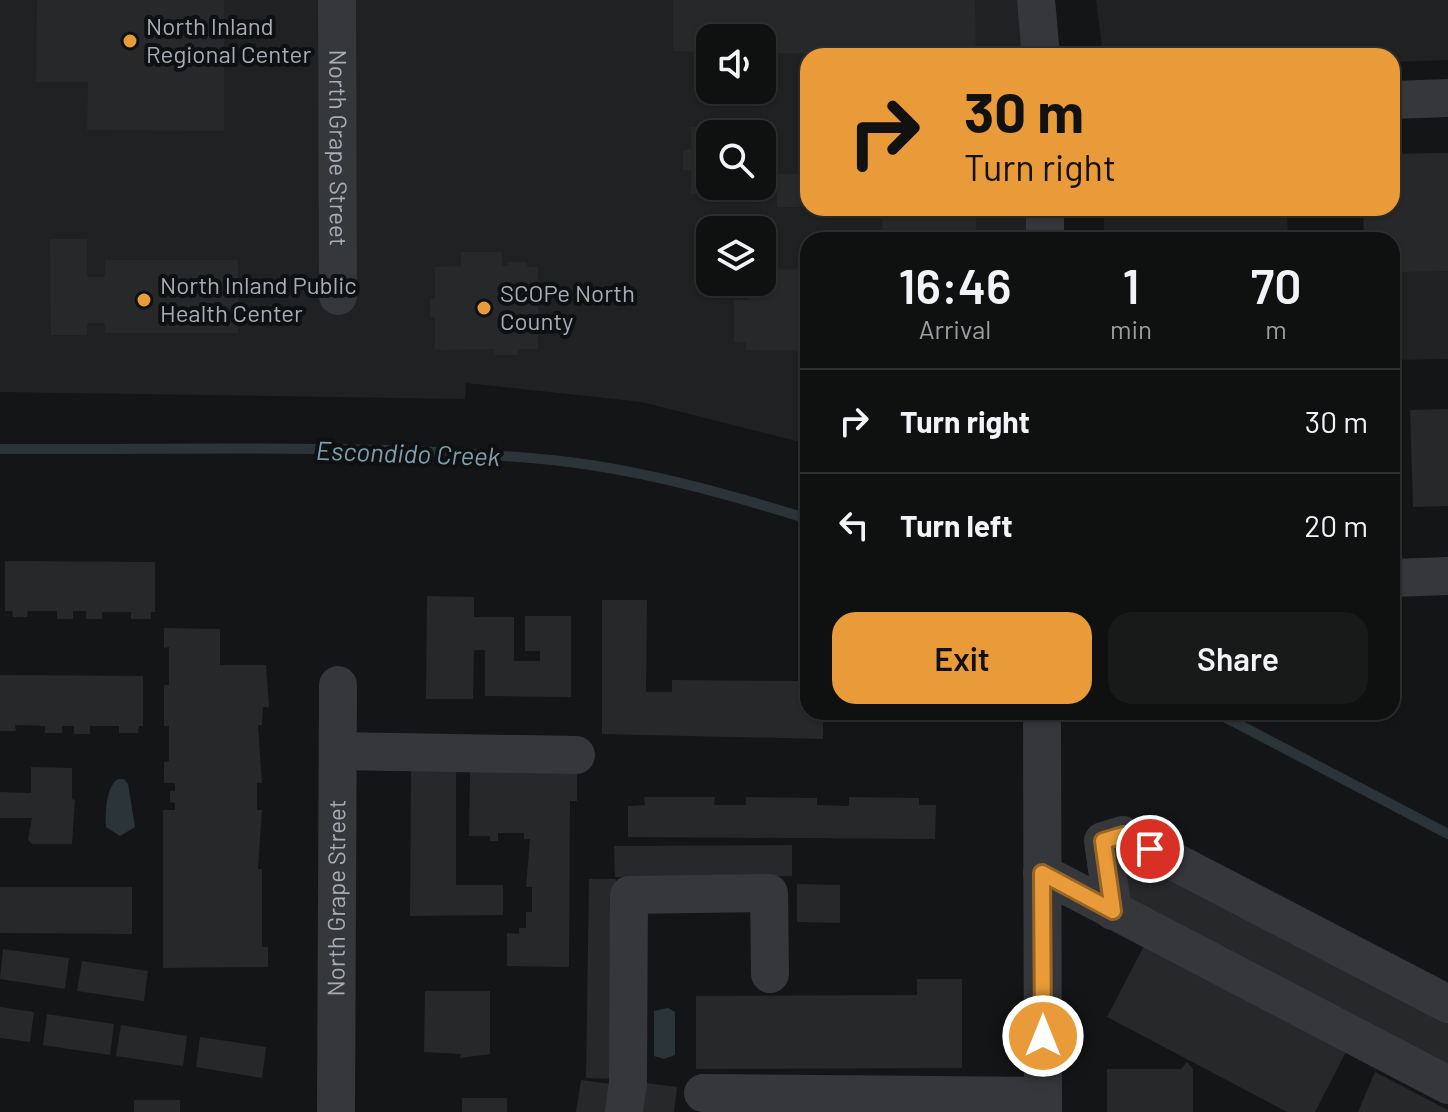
<!DOCTYPE html>
<html lang="en">
<head>
<meta charset="utf-8">
<style>
	body { margin:0; font-family:Barlow,sans-serif; background:#181919; color:#f1f3f6; height:100vh; display:flex; flex-direction:column; font-size:30px; white-space:nowrap }
	* { box-sizing:border-box; margin:0 }
	p { font-size:26px; color:#9b9d9f }
	.icon { flex:none; width:44px; height:44px; fill:none; stroke:currentColor; stroke-width:2; stroke-linecap:round; stroke-linejoin:round }
	.map { position:relative; flex:1; overflow:hidden }
	.drawer { position:absolute; left:800px; top:232px; width:600px; height:488px; display:flex; flex-direction:column; background:#0f1010; border-radius:24px; box-shadow:0 2px 6px #0004,0 0 0 2px #2f3030 }
	.drawer>* { flex:none }
	.hud { position:absolute; left:800px; top:48px; width:600px; height:168px; border-radius:24px; box-shadow:0 2px 6px #0004,0 0 0 2px #2f3030; background:#e99b39; color:#111; overflow:hidden }
	.controls { position:absolute; left:696px; top:24px; display:grid; gap:16px }
	.controls a { display:grid; place-items:center; width:80px; height:80px; border-radius:16px; background:#0f1010; box-shadow:0 2px 6px #0004,0 0 0 2px #2f3030; font-size:40px }
	.pin { position:absolute; display:grid; place-items:center; width:68px; height:68px; color:#fff; margin:-34px; border:4px solid #fff; border-radius:50%; box-shadow:0 2px 8px #0007 }
	.me { position:absolute; width:88px; margin:-44px; rotate:0deg; stroke-linejoin:round; filter:drop-shadow(0 0 6px #0008) }
	.turn { display:flex; align-items:center; gap:28px; height:168px; padding:0 32px; font-size:36px }
	.turn .icon { width:104px; height:104px; stroke-width:2.5 }
	.turn b { display:block; font-size:56px; line-height:68px }
	.eta { display:flex; justify-content:space-evenly; align-items:center; height:136px; text-align:center }
	.eta b { font-size:48px; font-weight:600; line-height:56px }
	.button { display:flex; gap:16px; margin-top:auto; padding:16px 32px }
	.button a { flex:1; height:92px; border-radius:24px; background:#e99b39; color:#111; font-size:32px; font-weight:600; line-height:92px; text-align:center }
	.button a+a { background:#181919; color:#f1f3f6 }
	ul { padding:0; list-style:none }
	li { display:flex; align-items:center; gap:24px; height:104px; padding:0 32px; border-top:2px solid #2f3030 }
	li div { flex:1 }
	li b { display:block; font-size:30px }
	li em { font-style:normal }
	.map>svg:first-child { display:block }
	.built { fill:#202123; fill-rule:evenodd }
	.water { fill:#2b3539 }
	.lines { fill:none; stroke-linecap:round; stroke-linejoin:round }
	.stream { stroke:#2b3539; stroke-width:10 }
	.building { fill:#27282a }
	.minor { stroke:#36373b; stroke-width:38 }
	.route-casing { stroke:#976525; stroke-width:20 }
	.route { stroke:#e99b39; stroke-width:14 }
	.poi-dot { fill:#e99b39; stroke:#0f1011; stroke-width:3 }
	.labels { text-anchor:middle; stroke-width:8; stroke-linejoin:round; paint-order:stroke }
	.poi-label { font-size:24px; fill:#a7adb6; stroke:#0f1011; text-anchor:start }
	.street-label { font-size:24px; fill:#a7adb6; stroke:#0f1011 }
	.water-label { font-size:26px; font-style:italic; fill:#7f9eaf; stroke:#0f1011 }
</style>
</head>
<body>
<div class="map">
<svg width="1448" height="1112" viewBox="0 0 1448 1112">
	<rect width="100%" height="100%" fill="#141516"/>
	<g class="built">
		<path d="M0,0H1036L1041,56H808V208H1045V240H808V444L642,402L466,383L465,399L0,392ZM710,38H762V90H710ZM710,134H762V186H710ZM710,230H762V282H710Z"/>
		<path d="M1096,0H1448V60L1392,62V56H1103Z"/>
		<path d="M1448,153V359L1392,360V154Z"/>
		<path d="M1104,208H1287L1288,240H1104Z"/>
	</g>
	<g class="water">
		<path d="M118,779H124L128,784L135,827L120,836L106,827C105,814 106,786 118,779Z"/>
		<path d="M668,1008L675,1012V1055L664,1059L654,1056V1011Z"/>
	</g>
	<g class="lines">
		<g class="stream">
			<path d="M0,449C180,450 362,443 541,459C631,467 722,492 808,519"/>
			<path d="M1215,712L1448,834"/>
		</g>
	</g>
	<g class="building">
		<path d="M37,0H224V131L87,130L88,82H36Z"/>
		<path d="M673,0H975L976,56L762,53V38H710V52L673,51Z"/>
		<path d="M691,127H719L720,134H710V186H721V194H691V170H683V150L691,149Z"/>
		<path d="M1448,153V271L1398,272L1399,293H1392V240H1364L1363,208H1392V154Z"/>
		<rect x="777" y="174" width="31" height="33"/>
		<rect x="883" y="208" width="93" height="32"/>
		<path d="M50,239H87V277H105V260H238V333H105V323H87V335H51Z"/>
		<path d="M461,252H502V266H508V262H527V267H538V349H518V355H495V349L435,350V317H430V299H435V267L461,266Z"/>
		<path d="M808,269V351L746,350V342H734V299L748,300L747,282H762V270Z"/>
		<path d="M1448,409V506L1413,507L1410,410Z"/>
		<path d="M1399,410L1402,506H1392V411Z"/>
		<path d="M5,561L155,562V612H151V619H131V612H102V619H86V611H73V619H57V611H28L27,617H13L12,611H5Z"/>
		<path d="M427,596L474,597V617H514V661H540V651H525V616H571V697L485,696V650H474L473,699H426Z"/>
		<path d="M602,600H647L646,692H672V680L808,681V712H823V739L602,734Z"/>
		<path d="M164,628L220,629V665H266L269,707H263L262,725H258L262,783H257V810H262L258,869H262V947H268V967L163,968V810H175V803L170,802V791H175V783H164V762L169,761V726H164V685H169V647L164,648Z"/>
		<path d="M0,675L143,676V726H139L138,733H119V726H90V734H74V726H62V733H45V726L15,725L16,731H0Z"/>
		<path d="M31,767L72,768V799L75,800L72,844H32L28,840L32,818H0V792L31,793Z"/>
		<path d="M470,769L577,770V801H570L569,967L507,966V933L519,934V928H526V912H532V887H526L530,839H524V833H498V841H490V836H469Z"/>
		<path d="M411,770L456,771V885H503V915L410,916Z"/>
		<path d="M644,797H715L714,805H746V797L817,798V805L849,806V797L919,798V805H936L935,839L628,837V806L645,805Z"/>
		<path d="M792,845V876L615,877L614,846Z"/>
		<path d="M1119,845L1448,1017V1070L1130,904Z"/>
		<path d="M589,879H616L614,1079L586,1078Z"/>
		<path d="M797,884L840,885V923L797,922Z"/>
		<path d="M0,887H132V934L0,933Z"/>
		<path d="M1146,942L1348,1048L1315,1112H1287L1107,1017Z"/>
		<path d="M3,949L69,958L65,989L0,979Z"/>
		<path d="M82,961L148,971L144,1001L77,991Z"/>
		<path d="M917,979H962V1068L696,1069V996L917,995Z"/>
		<path d="M425,991H490V1054L460,1058L461,1054L424,1052Z"/>
		<path d="M0,1007L34,1012L30,1042L0,1038Z"/>
		<path d="M47,1014L114,1024L110,1055L43,1045Z"/>
		<path d="M121,1025L187,1036L183,1066L116,1056Z"/>
		<path d="M200,1037L266,1047L262,1078L196,1067Z"/>
		<path d="M1187,1062L1193,1069V1112H1107V1069H1181Z"/>
		<path d="M1375,1072L1448,1110V1112H1358Z"/>
		<path d="M581,1080L610,1084L607,1112H576Z"/>
		<path d="M646,1083L677,1087L674,1112H642Z"/>
		<rect x="462" y="1098" width="45" height="14"/>
		<rect x="134" y="1100" width="46" height="12"/>
	</g>
	<g class="lines">
		<g class="minor">
			<path id="s1" d="M337,0L338,296"/>
			<path d="M1036,0L1041,56"/>
			<path d="M1392,100L1448,98"/>
			<path d="M1045,240V208"/>
			<path d="M1392,578L1448,576"/>
			<path d="M1042,712L1043,1112"/>
			<path d="M338,751L576,755"/>
			<path d="M1042,873L1448,1085"/>
			<path d="M1113,911L1103,841L1123,835L1448,1004"/>
			<path d="M703,1093L1043,1096"/>
			<path id="s2" d="M336,1112L338,685"/>
			<path d="M624,1112L628,1082L629,895L769,893L770,974"/>
		</g>
	</g>
	<g class="lines">
		<defs>
			<path id="route" d="M1043,1036L1042,873L1113,911L1103,841L1123,835L1150,849"/>
		</defs>
		<use href="#route" class="route-casing"/>
		<use href="#route" class="route"/>
	</g>
	<g class="poi-dot">
		<circle cx="130" cy="41" r="8"/>
		<circle cx="144" cy="300" r="8"/>
		<circle cx="484" cy="308" r="8"/>
	</g>
	<g class="labels">
		<g class="poi-label">
			<text x="146" y="35">North Inland<tspan x="146" dy="28">Regional Center</tspan></text>
			<text x="160" y="294">North Inland Public<tspan x="160" dy="28">Health Center</tspan></text>
			<text x="500" y="302">SCOPe North<tspan x="500" dy="28">County</tspan></text>
		</g>
		<g class="street-label">
			<text dy="8" stroke="none"><textPath href="#s1" startOffset="148">North Grape Street</textPath></text>
			<text dy="8" stroke="none"><textPath href="#s2" startOffset="214">North Grape Street</textPath></text>
		</g>
		<g class="water-label">
			<text transform="translate(408 454) rotate(2)" y="9">Escondido Creek</text>
		</g>
	</g>
</svg>
<div class="controls">
<a><svg class="icon" aria-label="sound" viewBox="0 0 24 24"><path d="M4 9h4l5-4v14l-5-4H4zM17 9q2 3 0 6"/></svg></a>
<a><svg class="icon" aria-label="search" viewBox="0 0 24 24"><circle cx="10" cy="10" r="6"/><path d="M15 15l6 6"/></svg></a>
<a><svg class="icon" aria-label="layers" viewBox="0 0 24 24"><path d="M12 4l9 5-9 5-9-5zM3 14l9 5 9-5"/></svg></a>
</div>
<div class="pin" style="left:1150px;top:849px;background:#d93025"><svg class="icon" aria-label="arrive" viewBox="0 0 24 24"><path d="M6 21V4h12l-3 4 3 4H6"/></svg></div>
<svg class="me" style="left:1043px;top:1036px" viewBox="-20 -20 40 40"><circle r="17" fill="#e99b39" stroke="#fff" stroke-width="3"/><path d="M0-11L8 9 0 5-8 9z" fill="#fff"/></svg>
<div class="hud">
<div class="turn"><svg class="icon" aria-label="right" viewBox="0 0 24 24"><path d="M7 20v-9h11M14 6l5 5-5 5"/></svg><div><b>30 m</b>Turn right</div></div>
</div>
<section class="drawer">
<div class="eta">
<div><b>16:46</b><p>Arrival</p></div>
<div><b>1</b><p>min</p></div>
<div><b>70</b><p>m</p></div>
</div>
<ul>
<li><svg class="icon" aria-label="right" viewBox="0 0 24 24"><path d="M7 20v-9h11M14 6l5 5-5 5"/></svg><div><b>Turn right</b></div><em>30 m</em></li>
<li><svg class="icon" aria-label="left" viewBox="0 0 24 24"><path d="M17 20v-9H6M10 6l-5 5 5 5"/></svg><div><b>Turn left</b></div><em>20 m</em></li>
</ul>
<div class="button"><a>Exit</a><a>Share</a></div>
</section>
</div>
</body>
</html>
